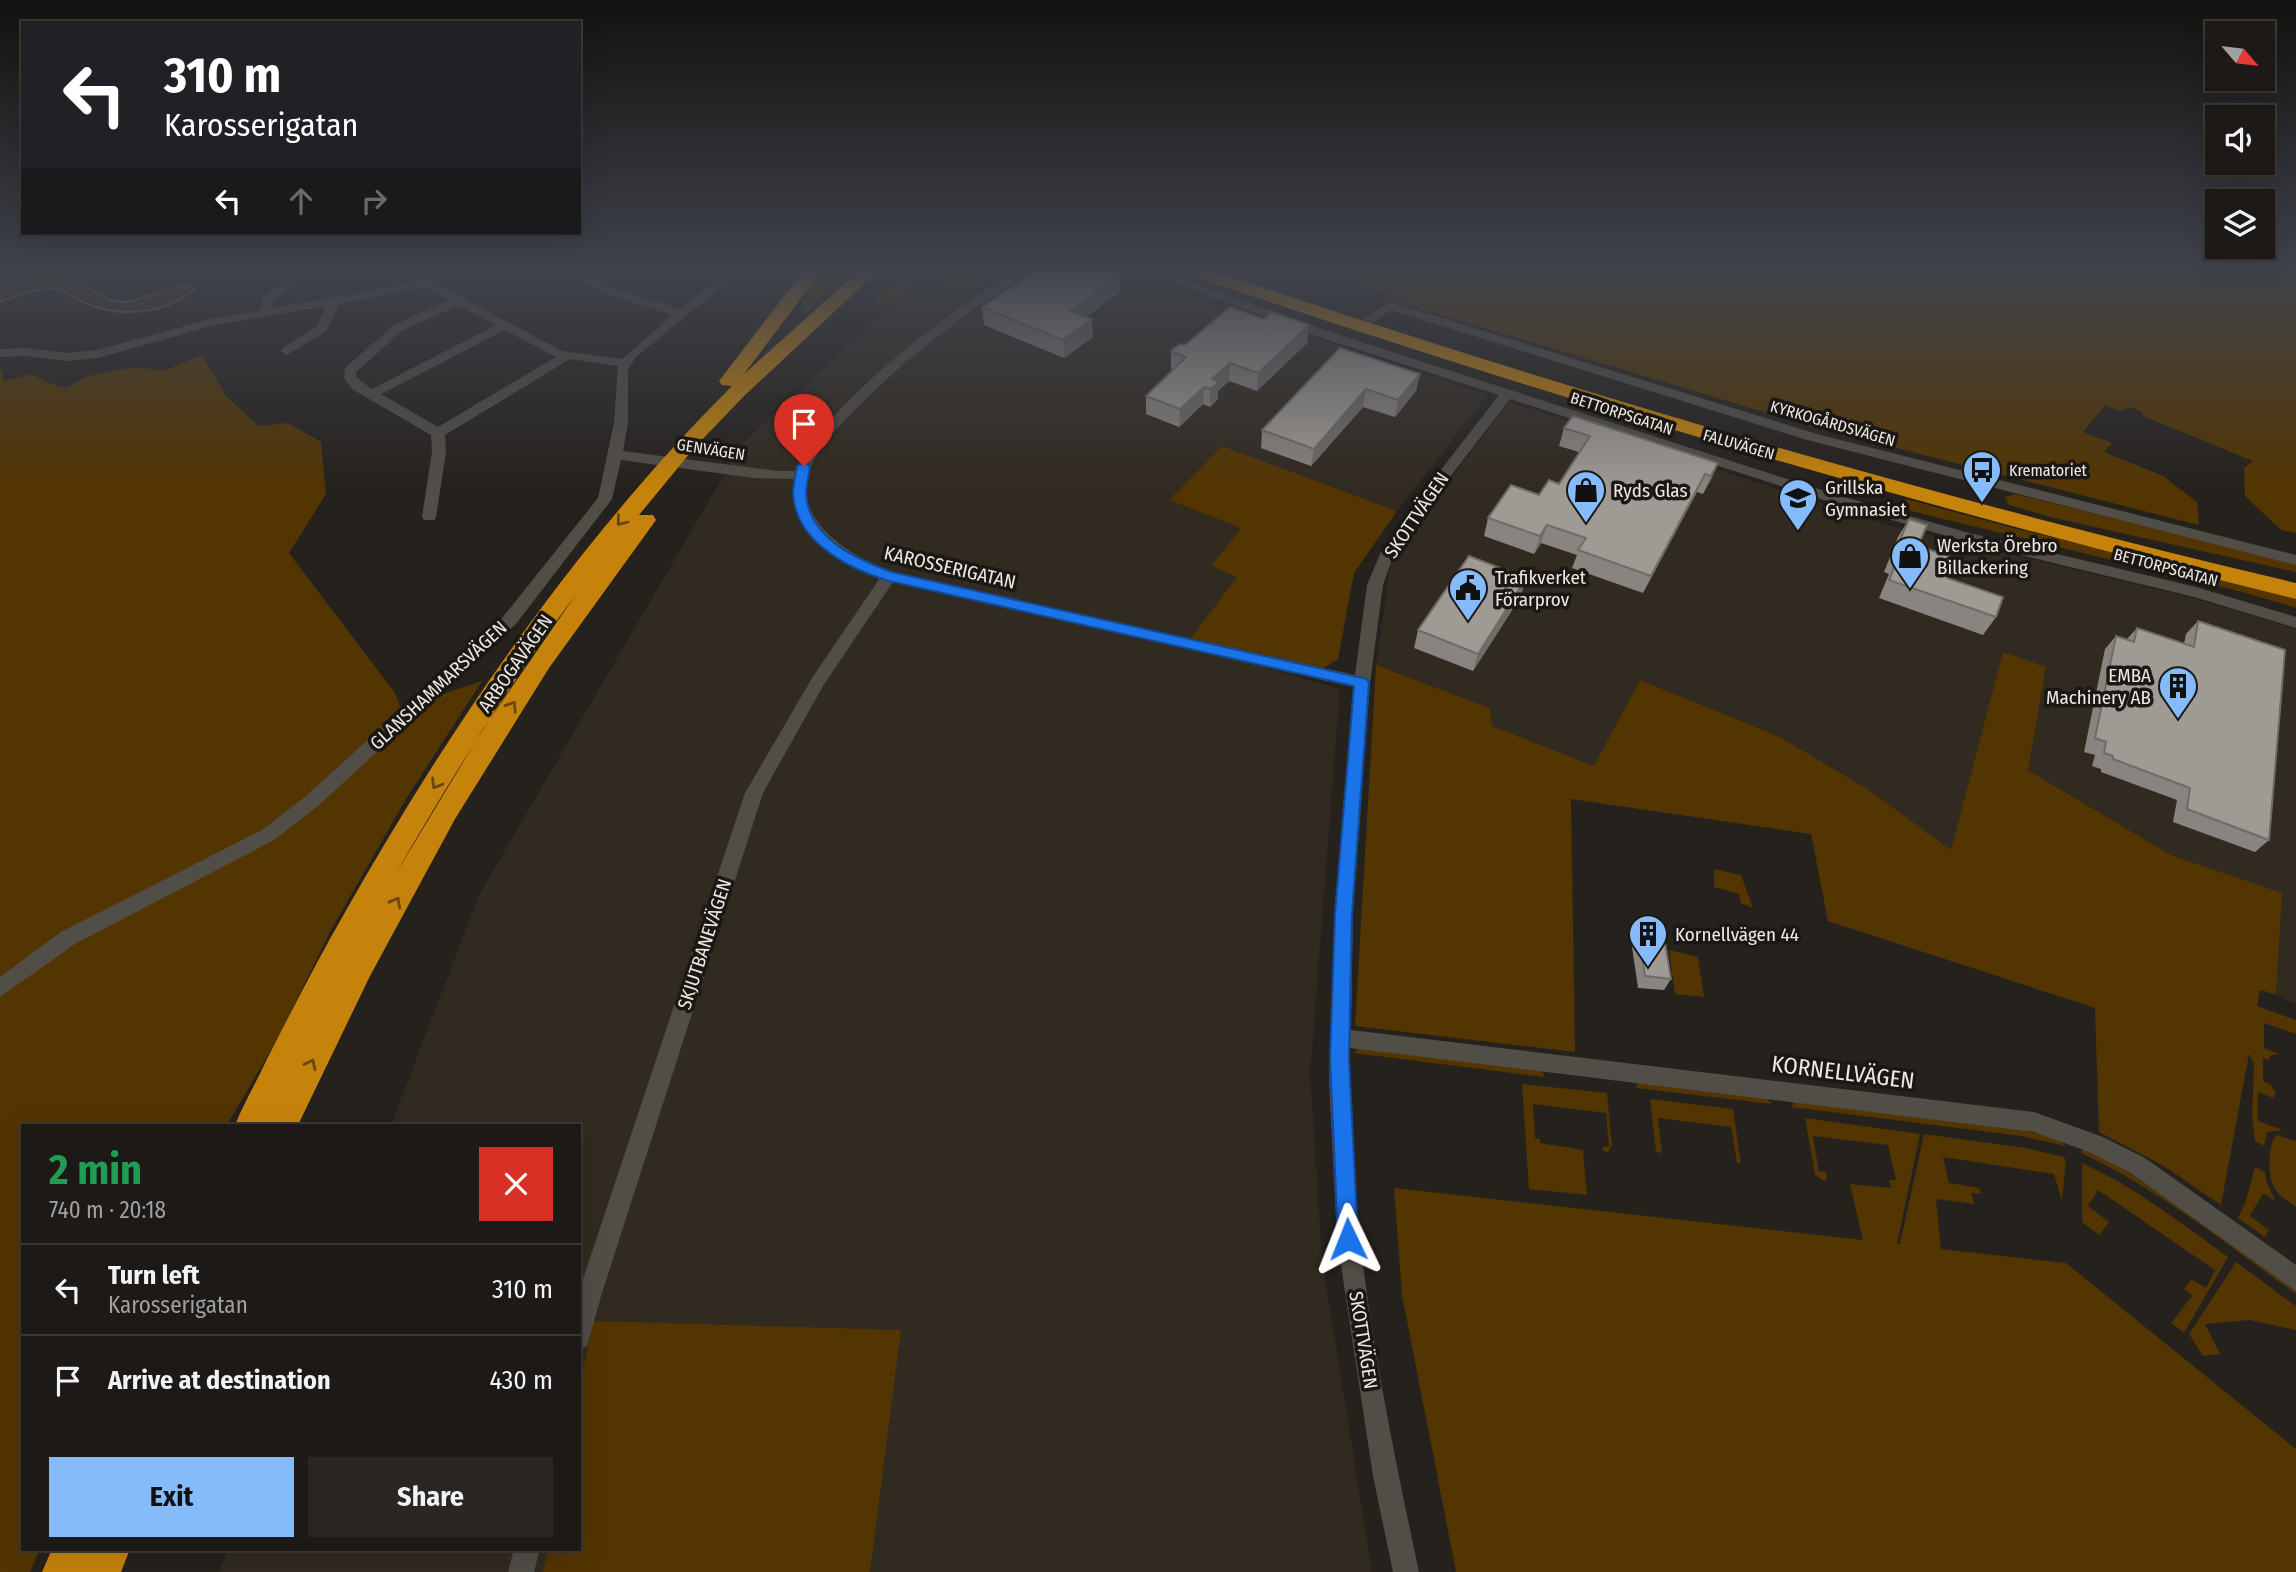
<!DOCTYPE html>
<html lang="en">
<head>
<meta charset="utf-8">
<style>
	body { margin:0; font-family:"Fira Sans Condensed",sans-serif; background:#292623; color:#f1f3f6; height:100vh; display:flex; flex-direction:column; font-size:26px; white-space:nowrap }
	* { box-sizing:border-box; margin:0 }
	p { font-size:23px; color:#a0a0a1 }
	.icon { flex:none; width:38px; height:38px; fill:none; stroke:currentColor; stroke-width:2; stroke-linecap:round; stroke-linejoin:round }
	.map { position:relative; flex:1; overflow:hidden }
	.panel { position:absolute; left:21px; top:1124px; width:560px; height:427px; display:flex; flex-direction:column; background:#1c1916; border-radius:0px; box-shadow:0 7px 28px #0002,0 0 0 2px #3a3835 }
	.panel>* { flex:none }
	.banner { position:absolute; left:21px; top:21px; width:560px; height:214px; border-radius:0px; box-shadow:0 7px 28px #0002,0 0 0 2px #3a3835; background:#202124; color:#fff; overflow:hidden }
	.needle { width:46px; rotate:118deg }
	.tools { position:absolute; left:2205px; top:21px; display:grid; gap:14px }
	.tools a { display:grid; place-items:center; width:70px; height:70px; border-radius:0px; background:#1c1916; box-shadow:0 7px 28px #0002,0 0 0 2px #3a3835; font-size:35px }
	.pin { position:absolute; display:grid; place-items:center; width:60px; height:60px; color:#fff; margin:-72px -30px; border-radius:50% 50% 50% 0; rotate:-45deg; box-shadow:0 0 7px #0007 }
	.pin .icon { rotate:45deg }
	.me { position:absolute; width:77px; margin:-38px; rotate:358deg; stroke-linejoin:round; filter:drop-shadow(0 0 5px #0008) }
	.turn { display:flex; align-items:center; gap:24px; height:147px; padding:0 28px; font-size:32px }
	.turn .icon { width:91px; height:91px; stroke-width:2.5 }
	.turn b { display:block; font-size:49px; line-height:60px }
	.lanes { display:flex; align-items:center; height:66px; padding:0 28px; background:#0003; justify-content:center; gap:35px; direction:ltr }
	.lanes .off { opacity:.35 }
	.round { display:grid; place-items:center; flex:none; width:74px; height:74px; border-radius:0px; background:#292623 }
	.overview { display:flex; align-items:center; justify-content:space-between; height:119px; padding:0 28px }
	h1 { font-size:42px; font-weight:700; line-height:52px; color:#1e9e55 }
	.button { display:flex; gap:14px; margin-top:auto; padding:14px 28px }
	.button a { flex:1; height:80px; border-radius:0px; background:#85bbfb; color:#111; font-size:28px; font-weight:700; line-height:80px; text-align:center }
	.button a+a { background:#292623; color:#f1f3f6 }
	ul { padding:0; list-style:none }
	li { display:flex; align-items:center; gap:21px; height:91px; padding:0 28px; border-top:2px solid #3a3835 }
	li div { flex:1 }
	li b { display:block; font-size:26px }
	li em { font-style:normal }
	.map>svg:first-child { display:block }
	.built { fill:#312a20 }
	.green { fill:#533502 }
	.water { fill:#483418; stroke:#796a56; stroke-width:2 }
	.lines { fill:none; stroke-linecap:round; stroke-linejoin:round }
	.minor { fill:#514d47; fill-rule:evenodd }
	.highway { fill:#c6830b; fill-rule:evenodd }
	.wall { fill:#89847f }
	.shaded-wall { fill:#6f6c68 }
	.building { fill:#9f9a94; stroke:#6f6c68; stroke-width:2 }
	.oneway { stroke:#684810 }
	.route { fill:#1a73e8; stroke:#114b97; stroke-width:2 }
	.labels { text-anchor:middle; stroke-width:7; stroke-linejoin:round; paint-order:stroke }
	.far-street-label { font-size:16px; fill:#ece9e6; stroke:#1b1814 }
	.far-poi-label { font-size:16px; fill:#ece9e6; stroke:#1b1814; text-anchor:start }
	.poi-label { font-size:19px; fill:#ece9e6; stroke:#1b1814; text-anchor:start }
	.street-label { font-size:19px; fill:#ece9e6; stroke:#1b1814 }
	.near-street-label { font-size:23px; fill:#ece9e6; stroke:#1b1814 }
</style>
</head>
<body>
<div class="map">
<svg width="2296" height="1572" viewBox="0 0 2296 1572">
	<rect width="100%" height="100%" fill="#25211d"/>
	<g class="built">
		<path d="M1092,269L1117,272L1487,395L1397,511L1222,446L1169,500L1242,528L1211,566L1237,577L1187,645L1340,689L1310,1074L1322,1259L1372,1572H219L228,1549H579V1125H391L479,895L742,444L921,277L1003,299Z"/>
		<path d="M1509,402L1888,525L2193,598L2296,629V1004L2276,995L2281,893L2171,855L2028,770L2046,668L2003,653L1951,851L1869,790L1780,737L1641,681L1594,766L1492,726L1490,708L1376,665L1390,567L1413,528Z"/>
	</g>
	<g class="green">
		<path d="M825,269H854L804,313L803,300Z"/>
		<path d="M911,269H998L999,272L974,291L921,277L893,302L872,305Z"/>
		<path d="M1304,269H2296V533L2281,530L2245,496L2244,468L2253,461L2143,416L2142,412L2130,407L2121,411L2105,405L2083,432L2112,443L2104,452L2163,476L2197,502L2199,525L1814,427L1412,306L1390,295Z"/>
		<path d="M202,355L226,396L258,426L288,423L321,442L326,494L289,553L395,693L401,708L482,681L406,799L331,930L278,1038L227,1125H23V1549H40L30,1572H0V370H3V381L32,374L48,383L66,388L85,377L108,371L138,367L163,371Z"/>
		<path d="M1222,446L1397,511L1354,573L1338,659L1322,669L1191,638L1237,577L1211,566L1241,528L1169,500Z"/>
		<path d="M2015,494L2296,564V572L2054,518L2009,505L2005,497Z"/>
		<path d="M1906,499L2017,529L2296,595V608L2246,593L1911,511L1906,506Z"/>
		<path d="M2003,652L2046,667L2028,770L2171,855L2282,893L2276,995L2260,990L2257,1006L2296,1020V1034L2264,1023V1048L2279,1054L2270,1056L2269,1060L2263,1058V1081L2270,1084L2276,1093L2273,1098L2258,1092V1121L2283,1130L2267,1132L2264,1146L2255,1141L2252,1117L2254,1064L2249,1054L2221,1205L2164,1166L2099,1132L2095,1008L1828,921L1811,834L1571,799L1575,1052L1355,1026L1376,665L1490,708L1492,726L1594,766L1640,680L1780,737L1869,790L1951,850Z"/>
		<path d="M1714,869L1741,875L1753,908L1741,903L1739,894L1714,887Z"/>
		<path d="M1669,950L1698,957L1704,997L1675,994Z"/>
		<path d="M1358,1048L1543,1071L1544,1077L1354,1053Z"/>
		<path d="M1638,1082L1766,1098L1772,1104L1636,1088Z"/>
		<path d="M1522,1084L1607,1093L1612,1146L1608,1152L1603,1151V1147H1609L1606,1113L1533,1104L1535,1138L1540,1139V1143L1583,1150L1587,1195L1529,1189Z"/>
		<path d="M1650,1099L1733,1109L1741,1163H1737L1731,1127L1658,1118L1662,1153L1656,1152Z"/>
		<path d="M1795,1101L2022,1130L2060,1139L2065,1146L2022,1136L1791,1107Z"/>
		<path d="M1805,1118L1920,1134L1897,1244H1900L1924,1134L2026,1148L2063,1157L2066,1160L2062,1201L2054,1174L1943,1157L1949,1183L1979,1188L1981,1194L1971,1193L1975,1204L1936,1199L1941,1249L2066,1263L2296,1449V1572H1456L1402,1295L1394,1188L1863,1240L1850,1184L1891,1188L1889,1180H1896L1888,1145L1813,1136L1819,1171L1826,1172L1827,1180L1824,1181L1815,1175Z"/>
		<path d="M2277,1135L2296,1141V1207C2287,1201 2276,1194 2272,1183C2268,1172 2268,1142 2277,1135Z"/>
		<path d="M2082,1147L2108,1158L2296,1288V1294C2226,1244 2159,1189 2081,1153Z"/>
		<path d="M2082,1163C2135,1187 2181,1223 2228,1257L2184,1333L2171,1323L2192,1296L2184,1289L2191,1279L2206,1288L2215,1270L2098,1190L2088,1206L2109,1222L2099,1235L2082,1222Z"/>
		<path d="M2255,1167L2265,1172L2266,1180L2275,1201L2263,1193L2250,1216L2269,1230L2265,1237L2238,1218L2246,1201Z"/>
		<path d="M2236,1262L2296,1306V1330L2249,1320L2205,1324L2220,1354L2203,1356L2189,1334Z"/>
		<path d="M593,1321L901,1330L870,1572H543L548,1549H579V1389Z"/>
	</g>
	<path class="water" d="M63,271C82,280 99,300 121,302C142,303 179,278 195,289C166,314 121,318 87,304C76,300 64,290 53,289C35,288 16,296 0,302V281Z"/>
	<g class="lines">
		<g class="minor">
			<path d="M155,269H167L179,275L173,279L159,275Z"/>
			<path d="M302,269H315L274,300L273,308L415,282L394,269H408L426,278L455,269H472L435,283L562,351L622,359L673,315L603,293L559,269H574L611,287L680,309L730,269H743L636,357L628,369V423L623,451L778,471H796C803,449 821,431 836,414C889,357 952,312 1016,269H1030C1016,285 991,296 974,309C935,337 898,367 864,401C846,419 824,439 813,462C786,520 849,555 893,572L1355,675L1367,585L1380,554L1399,524L1499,395L1325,339L1137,269H1154L1333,333L1834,494L1969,533L2196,587L2296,617V628L2194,597L1967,542L1824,500L1510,399L1409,530L1394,554L1383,585L1370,683L1353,913L1351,1030L2034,1112L2103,1137L2145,1158L2296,1265V1291L2129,1172L2089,1152L2034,1132L1350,1048C1346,1221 1383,1403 1419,1572H1393L1373,1476L1337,1239L1329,1081L1335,913L1353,687L893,582L823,686L763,793L602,1293L587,1346L579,1350V1291L745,793L812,678L880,578C836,561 788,532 794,479L754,478L621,460L612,499L515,625L318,806L274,840L75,944L0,997V977L61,932L262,830L306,796L503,617L598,498L614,423L618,366L570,359L445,435L446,452L436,517L434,520H424L422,517L432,452L431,435L352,389L344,378L345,368L394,325L449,300L424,287L339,304L326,331L287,355L281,351L283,348L317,326L326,306L215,325L98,358L67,361L25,356L0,357V349L25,348L67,353L97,350L214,318L260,310L264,296ZM458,305L496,325L372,389L356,377V372L402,331ZM505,330L556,357L438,427L381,394Z"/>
			<path d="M1390,302L1817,434L2296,555V565L1807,440L1391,310L1373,322L1363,319Z"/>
			<path d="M514,1549H540L534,1572H508Z"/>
		</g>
		<g class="highway">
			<path d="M805,269H823L744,374L861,269H880L745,395L695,447L639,515H653L656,520L549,668L455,819L370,976L298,1125H235C244,1103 257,1081 267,1059C292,1010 317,961 344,914C452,723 577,541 732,386L722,385L719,381ZM577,593L483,729L395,875C451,778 510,683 577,593Z"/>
			<path d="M1181,269H1207C1565,390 1928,496 2296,583V599C1920,507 1550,398 1184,273Z"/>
			<path d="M52,1549H130L121,1572H42Z"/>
		</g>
	</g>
	<g class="wall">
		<path d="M1118,269L1120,292L1086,317L1093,337L1064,358L984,325L982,307Z"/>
		<path d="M1309,325L1307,343L1257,391L1229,381L1218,391V399L1210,407L1203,404L1179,427L1146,414V396L1173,370L1171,369V351L1185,345Z"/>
		<path d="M1340,348L1420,374L1416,391L1395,417L1363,407L1311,466L1261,448L1262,430Z"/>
		<path d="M1564,428L1718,463L1703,494L1697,492L1643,593L1572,568L1577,555L1541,543L1534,554L1484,536L1488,518L1539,495L1559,484L1579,452L1559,446Z"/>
		<path d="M1909,519L1918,546L1945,565L1947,578L1996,617L1983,635L1879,598L1889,574L1884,572L1898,537Z"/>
		<path d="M1521,596L1473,671L1414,648L1418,630Z"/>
		<path d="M2198,621L2269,840L2255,852L2173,822L2177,800L2101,772V769L2092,766L2095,755L2084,752L2105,649L2116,636L2127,639L2137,628L2184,644L2186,634Z"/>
		<path d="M1639,935L1671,979L1664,990L1638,988L1632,947Z"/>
	</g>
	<g class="shaded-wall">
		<path d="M1114,269H1118L1120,292L1071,328L1070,311Z"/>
		<path d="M1092,319L1093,337L1064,358L1063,340Z"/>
		<path d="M1309,325L1307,343L1257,391L1258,373Z"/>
		<path d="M1230,363L1229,381L1218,391V399L1210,407V389L1212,379Z"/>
		<path d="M1420,374L1416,391L1395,417L1398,400Z"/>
		<path d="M1204,387L1203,404L1179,427L1180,409Z"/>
		<path d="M1366,389L1363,407L1311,466L1314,449Z"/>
		<path d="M1718,463L1711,480L1703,494L1711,476Z"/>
		<path d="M1705,474L1697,492L1643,593L1651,576Z"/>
		<path d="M1547,525L1541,543L1534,554L1540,536Z"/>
		<path d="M1526,578L1521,596L1473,671L1478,654Z"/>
	</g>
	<g class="building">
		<path d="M1039,269H1114L1119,270L1115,273L1120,275L1070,311L1092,319L1063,340L982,307Z"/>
		<path d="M1230,307L1264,319L1271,312L1309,325L1258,373L1230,363L1212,379L1219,382L1210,389L1204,387L1180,409L1146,396L1186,357L1171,351L1180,344L1185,345Z"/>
		<path d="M1340,348L1420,374L1398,400L1366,389L1314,449L1262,430Z"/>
		<path d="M1573,416L1718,463L1711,476L1705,474L1651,576L1578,550L1586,538L1547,525L1540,536L1488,518L1511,485L1539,495L1549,480L1559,484L1590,436L1564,428Z"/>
		<path d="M1909,519L1927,525L1918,546L1949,556L1945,565L1951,567L1947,578L2003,597L1996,617L1889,580L1899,556L1894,554Z"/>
		<path d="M1469,556L1526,578L1478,654L1418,630Z"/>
		<path d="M2198,621L2285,650L2269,840L2187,809L2190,788L2113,759V756L2104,753L2106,742L2095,738L2116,636L2134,642L2137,628L2194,647Z"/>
		<path d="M1639,935L1664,937L1671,979L1645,976Z"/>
	</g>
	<defs><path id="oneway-chevron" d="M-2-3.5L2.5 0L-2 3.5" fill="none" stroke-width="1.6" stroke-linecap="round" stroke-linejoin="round" transform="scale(1.75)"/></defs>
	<g class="oneway">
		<use href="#oneway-chevron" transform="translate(621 521) rotate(129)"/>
		<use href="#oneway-chevron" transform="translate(512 706) rotate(-57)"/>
		<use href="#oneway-chevron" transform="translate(436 784) rotate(121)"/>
		<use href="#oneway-chevron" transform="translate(396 902) rotate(-61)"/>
		<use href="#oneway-chevron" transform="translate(311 1064) rotate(-64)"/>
	</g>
	<linearGradient id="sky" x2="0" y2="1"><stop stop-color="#141210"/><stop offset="0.55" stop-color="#40434c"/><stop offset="1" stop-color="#40434c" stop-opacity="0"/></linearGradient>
	<rect width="2296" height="489" fill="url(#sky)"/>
	<path class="route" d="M804,462L810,466C809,475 806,485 806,494C809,538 856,559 892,572L1367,679L1369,683L1352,913L1349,1059L1358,1239L1355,1246L1348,1249L1341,1246L1338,1239L1330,1059L1335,913L1354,686L889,581C849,569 795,542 793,493C793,485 796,474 797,466Z"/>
	<defs>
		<symbol id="bus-pin" viewBox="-11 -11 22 30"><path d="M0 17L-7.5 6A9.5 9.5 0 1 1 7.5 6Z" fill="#85bbfb" stroke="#1b1814"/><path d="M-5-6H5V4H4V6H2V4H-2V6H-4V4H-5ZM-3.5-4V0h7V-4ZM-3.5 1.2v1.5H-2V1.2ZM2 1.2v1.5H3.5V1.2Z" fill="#111"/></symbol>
		<symbol id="shop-pin" viewBox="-11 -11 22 30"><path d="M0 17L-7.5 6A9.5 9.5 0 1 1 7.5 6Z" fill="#85bbfb" stroke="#1b1814"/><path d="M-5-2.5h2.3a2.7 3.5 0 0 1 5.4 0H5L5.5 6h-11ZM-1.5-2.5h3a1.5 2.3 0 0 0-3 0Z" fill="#111"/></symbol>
		<symbol id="school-pin" viewBox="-11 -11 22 30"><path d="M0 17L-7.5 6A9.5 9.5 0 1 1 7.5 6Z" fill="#85bbfb" stroke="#1b1814"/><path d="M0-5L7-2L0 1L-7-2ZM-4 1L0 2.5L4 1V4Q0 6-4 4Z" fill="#111"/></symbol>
		<symbol id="civic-pin" viewBox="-11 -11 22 30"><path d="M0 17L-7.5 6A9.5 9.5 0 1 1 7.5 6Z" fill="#85bbfb" stroke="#1b1814"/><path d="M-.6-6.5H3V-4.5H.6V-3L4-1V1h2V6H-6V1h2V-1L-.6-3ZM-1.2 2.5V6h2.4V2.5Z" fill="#111"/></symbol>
		<symbol id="building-pin" viewBox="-11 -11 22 30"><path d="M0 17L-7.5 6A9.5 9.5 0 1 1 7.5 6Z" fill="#85bbfb" stroke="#1b1814"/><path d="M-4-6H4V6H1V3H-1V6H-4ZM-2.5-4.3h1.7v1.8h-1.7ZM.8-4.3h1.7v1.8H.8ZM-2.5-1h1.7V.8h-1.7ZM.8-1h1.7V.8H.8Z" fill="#111"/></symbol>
	</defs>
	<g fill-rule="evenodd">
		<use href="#bus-pin" x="1960" y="448" width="44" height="60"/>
		<use href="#shop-pin" x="1564" y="468" width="44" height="60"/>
		<use href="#school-pin" x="1776" y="476" width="44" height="60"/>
		<use href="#shop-pin" x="1888" y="534" width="44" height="60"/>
		<use href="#civic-pin" x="1446" y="566" width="44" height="60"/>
		<use href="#building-pin" x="2156" y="664" width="44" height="60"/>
		<use href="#building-pin" x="1626" y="912" width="44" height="60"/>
	</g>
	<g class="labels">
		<g class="far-street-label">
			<text transform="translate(1622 413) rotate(18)" y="6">BETTORPSGATAN</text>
			<text transform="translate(1833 423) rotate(16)" y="6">KYRKOGÅRDSVÄGEN</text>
			<text transform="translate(1739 444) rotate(16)" y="6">FALUVÄGEN</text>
			<text transform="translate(711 449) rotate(9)" y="6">GENVÄGEN</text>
			<text transform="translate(2166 567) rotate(15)" y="6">BETTORPSGATAN</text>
		</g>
		<g class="far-poi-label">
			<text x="2009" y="476">Krematoriet</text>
		</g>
		<g class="poi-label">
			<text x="1825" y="494">Grillska<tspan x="1825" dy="22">Gymnasiet</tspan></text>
			<text x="1613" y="497">Ryds Glas</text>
			<text x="1937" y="552">Werksta Örebro<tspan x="1937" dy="22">Billackering</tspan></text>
			<text x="1495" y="584">Trafikverket<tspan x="1495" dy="22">Förarprov</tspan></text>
			<text x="2151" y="682" text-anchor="end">EMBA<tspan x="2151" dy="22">Machinery AB</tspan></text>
			<text x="1675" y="941">Kornellvägen 44</text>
		</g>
		<g class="street-label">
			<text transform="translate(1416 515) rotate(-56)" y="7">SKOTTVÄGEN</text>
			<text transform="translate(950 567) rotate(13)" y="7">KAROSSERIGATAN</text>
			<text transform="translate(515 663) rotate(-55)" y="7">ARBOGAVÄGEN</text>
			<text transform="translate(438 685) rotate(-43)" y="7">GLANSHAMMARSVÄGEN</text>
			<text transform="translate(704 944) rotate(-72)" y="7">SKJUTBANEVÄGEN</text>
			<text transform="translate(1364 1340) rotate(81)" y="7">SKOTTVÄGEN</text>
		</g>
		<g class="near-street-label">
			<text transform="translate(1843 1072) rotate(7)" y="8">KORNELLVÄGEN</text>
		</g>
	</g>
</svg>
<div class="tools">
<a><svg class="needle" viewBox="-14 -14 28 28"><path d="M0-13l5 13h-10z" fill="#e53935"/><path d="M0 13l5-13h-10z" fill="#a0a0a1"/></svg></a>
<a><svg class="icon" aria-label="sound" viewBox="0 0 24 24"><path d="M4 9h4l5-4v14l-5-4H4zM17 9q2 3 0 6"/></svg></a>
<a><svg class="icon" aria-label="layers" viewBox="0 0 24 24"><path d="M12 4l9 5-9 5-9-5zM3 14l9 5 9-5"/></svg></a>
</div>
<div class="pin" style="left:804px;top:466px;background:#d93025"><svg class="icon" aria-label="arrive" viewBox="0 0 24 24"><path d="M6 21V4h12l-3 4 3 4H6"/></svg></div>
<svg class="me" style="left:1348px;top:1239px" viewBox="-20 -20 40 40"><path d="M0-17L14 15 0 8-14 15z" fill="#1a73e8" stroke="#fff" stroke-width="4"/></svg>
<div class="banner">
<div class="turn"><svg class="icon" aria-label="left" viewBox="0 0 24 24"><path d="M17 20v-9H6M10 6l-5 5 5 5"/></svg><div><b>310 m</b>Karosserigatan</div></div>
<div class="lanes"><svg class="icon" aria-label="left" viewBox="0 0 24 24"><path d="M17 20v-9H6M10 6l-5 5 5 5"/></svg><svg class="icon off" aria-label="ahead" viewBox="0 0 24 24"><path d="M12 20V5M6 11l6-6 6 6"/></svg><svg class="icon off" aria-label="right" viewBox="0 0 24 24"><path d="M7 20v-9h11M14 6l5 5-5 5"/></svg></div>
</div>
<section class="panel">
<div class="overview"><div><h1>2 min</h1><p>740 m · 20:18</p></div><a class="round" style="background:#d93025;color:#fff"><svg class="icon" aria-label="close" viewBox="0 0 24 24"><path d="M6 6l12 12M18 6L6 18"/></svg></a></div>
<ul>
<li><svg class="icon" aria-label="left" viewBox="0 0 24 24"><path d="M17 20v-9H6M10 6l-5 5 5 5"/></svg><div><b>Turn left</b><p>Karosserigatan</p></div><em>310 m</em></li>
<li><svg class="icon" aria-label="arrive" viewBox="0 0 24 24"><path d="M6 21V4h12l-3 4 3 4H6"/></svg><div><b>Arrive at destination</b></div><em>430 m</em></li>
</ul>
<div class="button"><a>Exit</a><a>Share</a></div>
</section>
</div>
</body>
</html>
